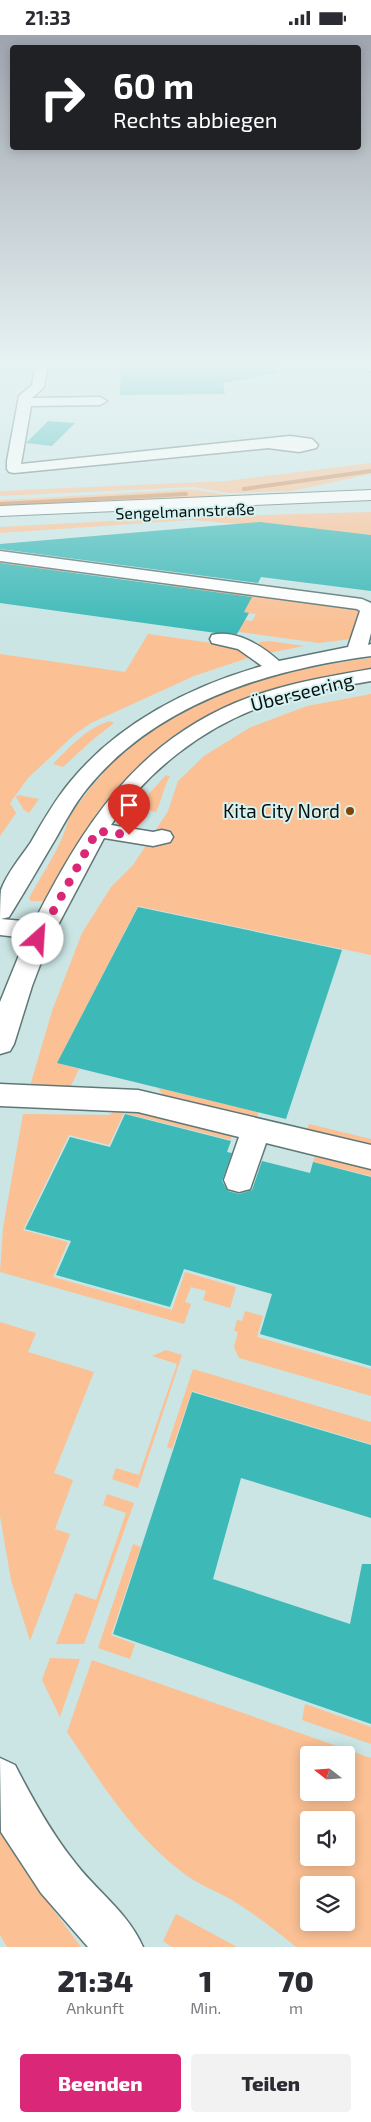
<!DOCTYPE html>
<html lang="de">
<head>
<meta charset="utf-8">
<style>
	body { margin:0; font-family:"Exo 2",sans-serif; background:#f2f2f3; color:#2b2b33; height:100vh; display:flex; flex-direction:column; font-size:19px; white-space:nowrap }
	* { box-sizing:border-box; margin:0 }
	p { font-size:16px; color:#7c7c81 }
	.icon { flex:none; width:28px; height:28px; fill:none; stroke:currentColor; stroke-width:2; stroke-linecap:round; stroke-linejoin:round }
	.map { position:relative; height:1912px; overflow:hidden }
	.side { display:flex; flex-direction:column; background:#fff; flex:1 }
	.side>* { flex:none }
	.top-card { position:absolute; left:10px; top:10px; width:351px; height:105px; border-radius:5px; box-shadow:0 2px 12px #0003; background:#202124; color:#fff; overflow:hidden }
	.needle { width:32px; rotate:287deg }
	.buttons { position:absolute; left:300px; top:1711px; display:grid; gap:10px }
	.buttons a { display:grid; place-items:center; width:55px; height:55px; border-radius:5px; background:#fff; box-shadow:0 2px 12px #0003; font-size:25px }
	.pin { position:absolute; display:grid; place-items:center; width:42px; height:42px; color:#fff; margin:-51px -21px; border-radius:50% 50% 50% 0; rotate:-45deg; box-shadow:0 0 5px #0007 }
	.pin .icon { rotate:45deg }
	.me { position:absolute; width:55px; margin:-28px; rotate:26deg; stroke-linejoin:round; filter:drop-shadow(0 0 4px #0008) }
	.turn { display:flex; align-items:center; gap:18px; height:105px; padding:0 20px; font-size:22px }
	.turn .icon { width:65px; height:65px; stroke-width:2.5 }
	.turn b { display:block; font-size:35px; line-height:42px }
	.eta { display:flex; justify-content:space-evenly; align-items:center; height:85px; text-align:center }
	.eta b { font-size:30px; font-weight:800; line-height:35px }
	.primary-button { display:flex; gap:10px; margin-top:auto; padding:10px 20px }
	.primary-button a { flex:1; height:58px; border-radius:5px; background:#db2777; color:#fff; font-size:20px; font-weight:800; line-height:58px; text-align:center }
	.primary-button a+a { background:#f2f2f3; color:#2b2b33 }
	.status { display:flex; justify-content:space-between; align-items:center; height:35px; padding:0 25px; background:#fff; direction:ltr }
	.status svg { height:14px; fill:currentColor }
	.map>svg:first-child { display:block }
	.green { fill:#fbc094; fill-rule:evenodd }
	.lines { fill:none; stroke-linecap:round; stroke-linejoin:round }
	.stream { stroke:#d28f5a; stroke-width:4 }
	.building { fill:#3db9b7 }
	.minor-casing { stroke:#5f7877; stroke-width:3 }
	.major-casing { stroke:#5f7877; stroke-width:2 }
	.minor { fill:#fff; fill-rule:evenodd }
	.major { fill:#fff; fill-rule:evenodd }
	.route { stroke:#db2777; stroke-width:9; stroke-dasharray:0 16.2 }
	.poi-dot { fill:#824502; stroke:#d7f3f1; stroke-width:2 }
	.labels { text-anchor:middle; stroke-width:4; stroke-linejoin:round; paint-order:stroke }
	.far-street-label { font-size:16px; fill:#081111; stroke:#d7f3f1 }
	.street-label { font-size:19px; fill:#081111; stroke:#d7f3f1 }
	.poi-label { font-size:19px; fill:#081111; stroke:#d7f3f1; text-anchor:end }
</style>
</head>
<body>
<div class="status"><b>21:33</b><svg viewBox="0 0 49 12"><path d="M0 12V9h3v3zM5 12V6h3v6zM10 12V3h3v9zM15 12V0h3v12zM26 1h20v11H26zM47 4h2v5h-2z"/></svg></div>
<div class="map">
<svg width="371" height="1912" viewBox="0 0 371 1912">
	<rect width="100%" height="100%" fill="#cae5e4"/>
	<g class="green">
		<path d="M371,428V439L292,456L229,458L194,452L0,461V456L226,446Z"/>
		<path d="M180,455H196L241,462L0,473V465Z"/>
		<path d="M371,477V500L191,485L0,498V492L186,482Z"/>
		<path d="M0,525L354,572L360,576L351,604L319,608L83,575L102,566L252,586L256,579L240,577L241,574L245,575L248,569L166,555L170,549L76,537L71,543L0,536Z"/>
		<path d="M148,599L233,611L251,622L194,641L91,688L75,699L28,743L10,768L16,778L0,801V619L125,637Z"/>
		<path d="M269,606L304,611L269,618L258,610L260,607Z"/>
		<path d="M371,623V634C325,642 278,649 235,667C177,690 129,733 93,784C75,809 60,838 45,866H31L29,863C40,843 53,824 62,803C66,795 67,786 72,778C144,671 249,639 371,623Z"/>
		<path d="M371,659V920L138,871L57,1028L79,1034L70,1053L30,1051L52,976L82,898L111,852L133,830L147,809L168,776L178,746L204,721L249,693L307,671Z"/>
		<path d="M110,686L114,688L91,706L63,732L53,729C72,710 85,694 110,686Z"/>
		<path d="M166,740L170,741C163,753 162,765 156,777L138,773L146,762Z"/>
		<path d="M18,760L39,764L29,778L24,775L16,762Z"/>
		<path d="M158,1053L258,1077L257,1083L163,1060Z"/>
		<path d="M122,1072L231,1098V1105L124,1078L109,1110L69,1100L23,1195L68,1207L53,1242L172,1275L185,1237L236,1252L230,1273L203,1265L206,1256L191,1252L185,1267L191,1269L184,1289L0,1237L3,1193L23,1079L109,1080Z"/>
		<path d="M309,1089L371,1104V1110L307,1095Z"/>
		<path d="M316,1118L371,1130V1141L313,1127Z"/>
		<path d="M245,1276L263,1281L257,1302L371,1334V1361L239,1323L234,1312L238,1297L234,1296L237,1285L242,1286Z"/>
		<path d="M0,1287L36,1298L28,1317L94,1337L54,1438L73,1445L55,1494L70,1499L30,1606L11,1545L0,1481Z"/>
		<path d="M166,1315L182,1320L138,1453L112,1444L116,1433L139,1440L177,1329L152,1321Z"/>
		<path d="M193,1334L371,1387V1409L192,1356L172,1414L167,1412Z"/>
		<path d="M107,1459L134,1468L84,1609H56L75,1558L96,1565L126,1478L103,1470Z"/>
		<path d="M133,1509L141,1512L111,1600L135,1609L130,1624L98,1613Z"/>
		<path d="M50,1623L80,1624L60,1682L42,1645Z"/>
		<path d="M92,1625L371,1723V1912H296C276,1895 254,1879 232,1865C216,1856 197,1849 182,1837C133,1800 101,1748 67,1697ZM309,1720H346V1758H309ZM309,1785H346V1822H309ZM309,1850H346V1888H309Z"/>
		<path d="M305,1669L371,1692V1709L302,1685Z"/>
		<path d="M0,1789L34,1849L81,1912H7L0,1900Z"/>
		<path d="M176,1879L237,1912H172L163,1906Z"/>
	</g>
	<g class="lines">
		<g class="stream">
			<path d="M244,454L371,436"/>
			<path d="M0,469L186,459"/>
		</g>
	</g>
	<g class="building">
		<path d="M121,329H277L278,338L223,348L225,359L120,360Z"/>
		<path d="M48,386L75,388L52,411L26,408Z"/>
		<path d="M260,487L371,500V556L261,542L258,548L0,514V509Z"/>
		<path d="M0,528L252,562L244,577L249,578L237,599L216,598L0,568Z"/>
		<path d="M138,872L342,915L286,1084L57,1028Z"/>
		<path d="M125,1079L231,1106L227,1117L232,1118L222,1146L228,1156L239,1159L252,1155L262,1126L310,1138L313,1127L371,1142V1331L260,1299L272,1259L184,1234L170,1272L56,1240L71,1206L25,1194L70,1102L110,1112Z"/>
		<path d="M192,1357L371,1410V1483L241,1443L213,1544L350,1589L362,1529H371V1689L113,1599Z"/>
	</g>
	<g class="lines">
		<defs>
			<g id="minor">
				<path d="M36,329H48L44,352L32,363L100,362L107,366L100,370L31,371L21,429L290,401L312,404L318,410L316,413L299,417L268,413L14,438L9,437L7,434V426L19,361L32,350Z"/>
				<path d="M0,516L362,564L371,568V598L368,610L371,609V621C266,635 155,669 86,755C74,770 65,787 56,803C40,830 25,856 9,882L1,884L34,887C82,793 133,711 235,668C278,650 325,642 371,634V646C336,652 300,658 266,670C205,691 146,736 111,790L153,797L162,795L170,797L173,802L170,807L153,811L104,803L48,909L32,951L14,1009L10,1016L0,1019V967L26,903L0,900C0,889 0,865 1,855C7,838 21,822 31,807C43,786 55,765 70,747C118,688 191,651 262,631L238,614L212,608L210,604L212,600C236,594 262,611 279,626L348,612L360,576L357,574L0,526Z"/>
				<path d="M0,1049L138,1055L371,1110V1134L266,1108L250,1154L239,1157L228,1154L224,1145L239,1102L138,1077L0,1071Z"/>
				<path d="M0,1723L15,1730C32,1763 50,1796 73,1825C95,1855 128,1877 143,1912H88L41,1858L1,1797Z"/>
			</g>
			<g id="major">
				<path d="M362,329H371V337L366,336Z"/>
				<path d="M371,455V465L0,481V471Z"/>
			</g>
		</defs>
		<use href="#minor" class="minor-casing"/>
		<use href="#major" class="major-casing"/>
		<use href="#minor" class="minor"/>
		<use href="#major" class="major"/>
	</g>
	<linearGradient id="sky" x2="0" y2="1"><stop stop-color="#9fa5af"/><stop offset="0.55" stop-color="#e7f3f3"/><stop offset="1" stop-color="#e7f3f3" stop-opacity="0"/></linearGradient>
	<rect width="371" height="597" fill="url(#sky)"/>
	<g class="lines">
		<path class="route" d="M38,904L97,796L129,800"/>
	</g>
	<circle class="poi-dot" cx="350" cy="776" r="5"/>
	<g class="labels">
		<g class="far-street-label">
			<text transform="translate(185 476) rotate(-2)" y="6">Sengelmannstraße</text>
		</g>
		<g class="street-label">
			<text transform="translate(302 657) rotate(-14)" y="7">Überseering</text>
		</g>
		<g class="poi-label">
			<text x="340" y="783">Kita City Nord</text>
		</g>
	</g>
</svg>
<div class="buttons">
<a><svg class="needle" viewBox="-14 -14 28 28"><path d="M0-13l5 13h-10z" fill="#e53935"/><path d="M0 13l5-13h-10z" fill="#7c7c81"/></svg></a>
<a><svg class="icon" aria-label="sound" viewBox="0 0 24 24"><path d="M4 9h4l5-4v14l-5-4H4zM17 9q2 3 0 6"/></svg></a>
<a><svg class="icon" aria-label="layers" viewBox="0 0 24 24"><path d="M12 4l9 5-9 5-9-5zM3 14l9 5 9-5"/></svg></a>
</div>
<div class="pin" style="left:129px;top:800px;background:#d93025"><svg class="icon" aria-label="arrive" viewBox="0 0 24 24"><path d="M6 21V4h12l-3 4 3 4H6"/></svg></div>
<svg class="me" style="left:38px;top:904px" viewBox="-20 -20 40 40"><circle r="19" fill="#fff"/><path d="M0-13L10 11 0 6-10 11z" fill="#db2777"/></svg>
<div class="top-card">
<div class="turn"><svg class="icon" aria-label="right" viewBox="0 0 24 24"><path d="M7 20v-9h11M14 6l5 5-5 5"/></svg><div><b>60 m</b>Rechts abbiegen</div></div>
</div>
</div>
<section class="side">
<div class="eta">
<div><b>21:34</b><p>Ankunft</p></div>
<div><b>1</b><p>Min.</p></div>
<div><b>70</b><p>m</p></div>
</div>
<div class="primary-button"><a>Beenden</a><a>Teilen</a></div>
</section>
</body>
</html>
